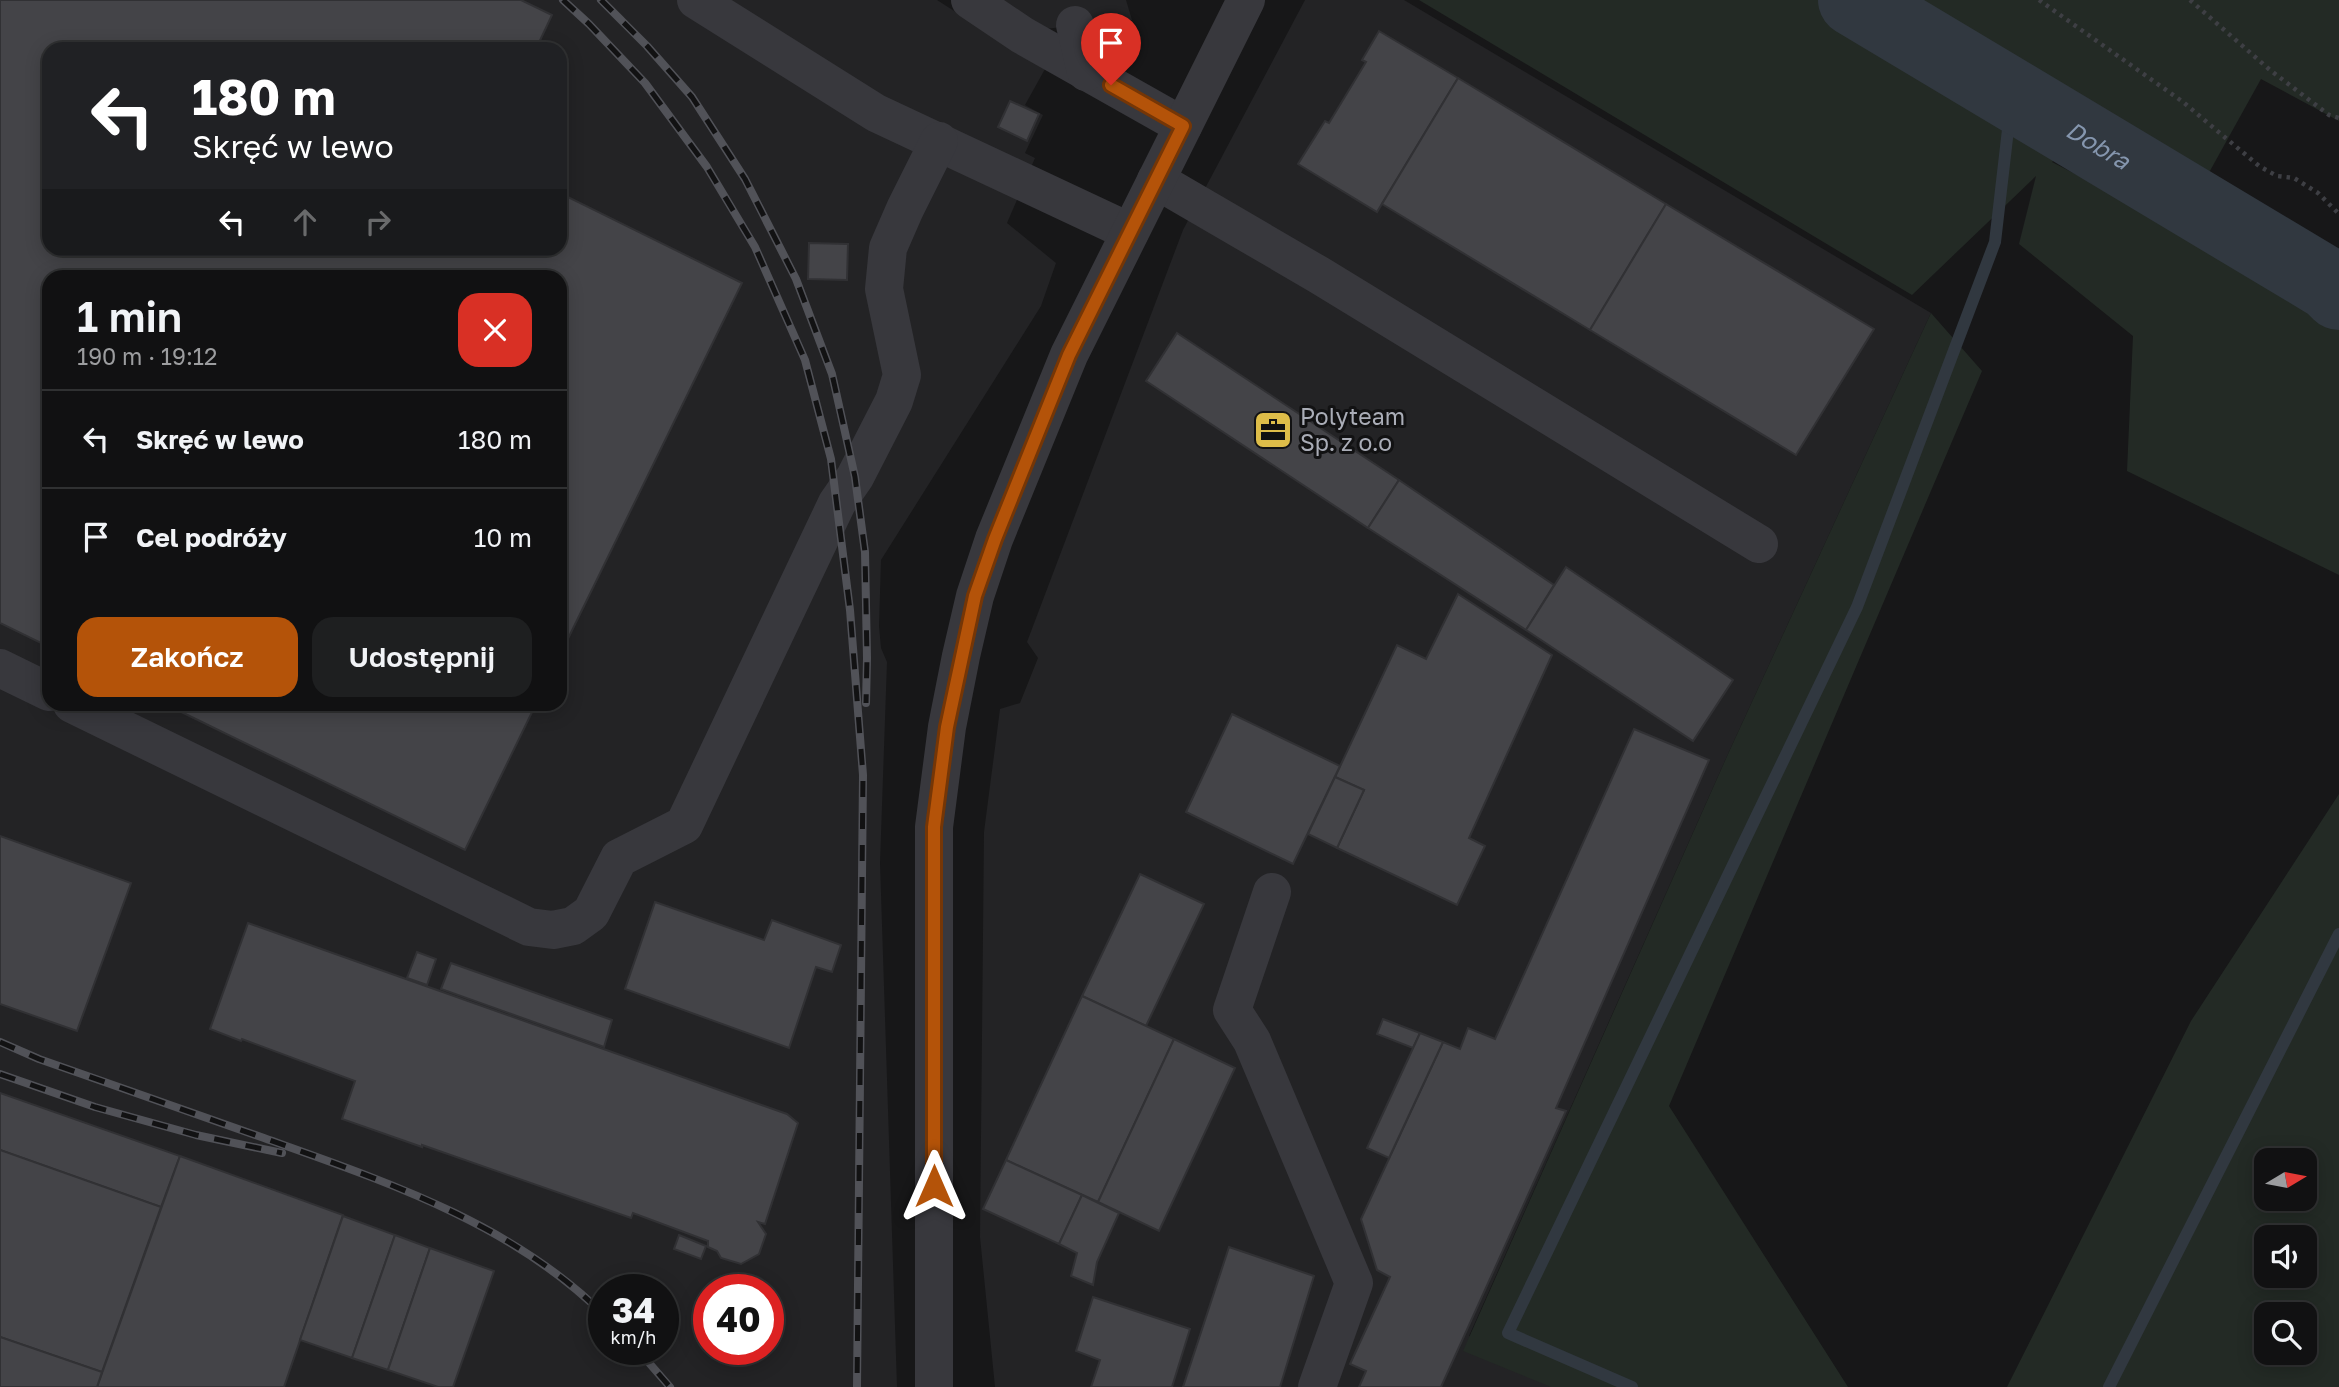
<!DOCTYPE html>
<html lang="pl">
<head>
<meta charset="utf-8">
<style>
	body { margin:0; font-family:"Golos Text",sans-serif; background:#1e1f20; color:#f1f3f6; height:100vh; display:flex; flex-direction:column; font-size:26px; white-space:nowrap }
	* { box-sizing:border-box; margin:0 }
	p { font-size:23px; color:#9c9d9f }
	.icon { flex:none; width:38px; height:38px; fill:none; stroke:currentColor; stroke-width:2; stroke-linecap:round; stroke-linejoin:round }
	.map { position:relative; flex:1; overflow:hidden }
	.details { position:absolute; left:42px; top:270px; width:525px; height:441px; display:flex; flex-direction:column; background:#111112; border-radius:21px; box-shadow:0 4px 18px #0003,0 0 0 2px #303132 }
	.details>* { flex:none }
	.banner { position:absolute; left:42px; top:42px; width:525px; height:214px; border-radius:21px; box-shadow:0 4px 18px #0003,0 0 0 2px #303132; background:#202124; color:#fff; overflow:hidden }
	.needle { width:46px; rotate:80deg }
	.tools { position:absolute; left:2254px; top:1148px; display:grid; gap:14px }
	.tools a { display:grid; place-items:center; width:63px; height:63px; border-radius:14px; background:#111112; box-shadow:0 4px 18px #0003,0 0 0 2px #303132; font-size:35px }
	.speed { position:absolute; left:588px; top:1274px; display:flex; gap:14px; font-size:35px; font-weight:700; text-align:center }
	.speed>* { display:grid; place-content:center; width:91px; height:91px; border-radius:50%; background:#111112; box-shadow:0 4px 18px #0003,0 0 0 2px #303132; line-height:1 }
	.speed small { font-size:18px; font-weight:400 }
	.speed .limit { border:10px solid #d22; background:#fff; color:#111 }
	.pin { position:absolute; display:grid; place-items:center; width:60px; height:60px; color:#fff; margin:-72px -30px; border-radius:50% 50% 50% 0; rotate:-45deg; box-shadow:0 0 7px #0007 }
	.pin .icon { rotate:45deg }
	.me { position:absolute; width:77px; margin:-38px; rotate:0deg; stroke-linejoin:round; filter:drop-shadow(0 0 5px #0008) }
	.turn { display:flex; align-items:center; gap:24px; height:147px; padding:0 35px; font-size:32px }
	.turn .icon { width:91px; height:91px; stroke-width:2.5 }
	.turn b { display:block; font-size:49px; line-height:60px }
	.lanes { display:flex; align-items:center; height:66px; padding:0 35px; background:#0003; justify-content:center; gap:35px; direction:ltr }
	.lanes .off { opacity:.35 }
	.round { display:grid; place-items:center; flex:none; width:74px; height:74px; border-radius:21px; background:#1e1f20 }
	.summary { display:flex; align-items:center; justify-content:space-between; height:119px; padding:0 35px }
	h1 { font-size:42px; font-weight:600; line-height:52px }
	.primary-button { display:flex; gap:14px; margin-top:auto; padding:14px 35px }
	.primary-button a { flex:1; height:80px; border-radius:21px; background:#b45309; color:#fff; font-size:28px; font-weight:600; line-height:80px; text-align:center }
	.primary-button a+a { background:#1e1f20; color:#f1f3f6 }
	ul { padding:0; list-style:none }
	li { display:flex; align-items:center; gap:21px; height:98px; padding:0 35px; border-top:2px solid #303132 }
	li div { flex:1 }
	li b { display:block; font-size:26px }
	li em { font-style:normal }
	.map>svg:first-child { display:block }
	.built { fill:#232325; fill-rule:evenodd }
	.green { fill:#232a25; fill-rule:evenodd }
	.lines { fill:none; stroke-linecap:round; stroke-linejoin:round }
	.stream { stroke:#313840; stroke-width:12 }
	.river { stroke:#313840; stroke-width:72 }
	.building { fill:#444448; stroke:#313134; stroke-width:2 }
	.path { stroke:#3e3f44; stroke-width:4.5; stroke-dasharray:3.5 5; stroke-linecap:butt }
	.minor { stroke:#38383d; stroke-width:38 }
	.rail-casing { stroke:#515258; stroke-width:8 }
	.rail { stroke:#121213; stroke-width:5; stroke-dasharray:16; stroke-linecap:butt }
	.route-casing { stroke:#753606; stroke-width:18 }
	.route { stroke:#b45309; stroke-width:12 }
	.labels { text-anchor:middle; stroke-width:6; stroke-linejoin:round; paint-order:stroke }
	.poi-label { font-size:23px; fill:#aaadb7; stroke:#121213; text-anchor:start }
	.water-label { font-size:24px; font-style:italic; fill:#8596ae; stroke:#121213 }
</style>
</head>
<body>
<div class="map">
<svg width="2339" height="1387" viewBox="0 0 2339 1387">
	<rect width="100%" height="100%" fill="#171718"/>
	<g class="built">
		<path d="M0,0H937L1045,69L1025,105L1043,115L1025,153L1035,158L1007,223L1056,263L1041,306L881,560L879,626L881,648L887,662L880,863L897,1387H0ZM49,49H560V248H49ZM49,276H560V704H49ZM604,1290H663V1349H604ZM709,1290H768V1349H709Z"/>
		<path d="M1000,0H1126L1132,20L1044,29Z"/>
		<path d="M1305,0H1404L1931,313L1728,754L1469,1336L1581,1387H995L980,1237L984,832L1000,709L1020,703L1038,658L1027,642L1183,230Z"/>
	</g>
	<g class="green">
		<path d="M1419,0H2339V121L2261,79L2206,178L2102,120L2052,162L2309,295L2339,330V575L2127,471L2133,336L2019,244L2036,176L1912,295Z"/>
		<path d="M1931,313L1982,371L1669,1106L1848,1387H1551L1463,1351L1728,754Z"/>
		<path d="M2339,794V1387H2007L2191,1021ZM2305,1160V1199H2266V1160ZM2305,1237V1276H2266V1237ZM2305,1314V1353H2266V1314Z"/>
	</g>
	<g class="lines">
		<g class="stream">
			<path d="M1632,1387L1508,1333L1857,607L1995,242L2012,95"/>
			<path d="M2109,1387L2339,934"/>
		</g>
		<path class="river" id="s1" d="M1854,0L2330,285L2339,294"/>
	</g>
	<g class="building">
		<path d="M0,0H521L552,15L536,49H49V248H560V193L742,283L560,655V276H49V647L0,623Z"/>
		<path d="M1379,31L1458,78L1377,212L1298,164L1325,121L1329,123L1366,62L1362,60Z"/>
		<path d="M1458,78L1666,204L1590,330L1382,204Z"/>
		<path d="M1010,101L1039,114L1027,141L998,127Z"/>
		<path d="M1666,204L1874,329L1796,455L1590,330Z"/>
		<path d="M809,243L848,244L847,280L808,279Z"/>
		<path d="M1177,333L1399,480L1368,528L1146,381Z"/>
		<path d="M1399,480L1554,585L1526,630L1368,528Z"/>
		<path d="M1566,567L1733,680L1693,741L1526,630Z"/>
		<path d="M1458,594L1552,655L1469,838L1485,846L1457,905L1337,848L1364,790L1335,777L1397,645L1426,659Z"/>
		<path d="M165,704H536L465,850Z"/>
		<path d="M1232,714L1340,766L1293,864L1186,812Z"/>
		<path d="M1634,729L1709,760L1556,1108L1566,1111L1441,1387H1359L1366,1371L1350,1364L1390,1277L1377,1270L1361,1219L1443,1042L1460,1049L1468,1028L1495,1039Z"/>
		<path d="M1335,777L1364,790L1337,848L1308,834Z"/>
		<path d="M0,836L131,883L77,1031L0,1004Z"/>
		<path d="M1140,874L1204,904L1146,1026L1082,996Z"/>
		<path d="M655,902L764,940L772,920L841,945L832,972L816,967L789,1048L625,989Z"/>
		<path d="M248,923L787,1114L798,1123L765,1224L758,1222L766,1234L759,1254L741,1264L721,1258L717,1251L708,1247V1241L633,1213L631,1218L422,1145V1147L342,1119L355,1081L242,1039L241,1041L210,1029Z"/>
		<path d="M417,952L436,959L427,985L407,978Z"/>
		<path d="M451,963L612,1020L604,1047L441,989Z"/>
		<path d="M1082,996L1174,1039L1098,1202L1006,1160Z"/>
		<path d="M1383,1019L1420,1033L1413,1048L1377,1034Z"/>
		<path d="M1420,1033L1443,1042L1389,1158L1367,1148Z"/>
		<path d="M1174,1039L1235,1068L1159,1231L1098,1202Z"/>
		<path d="M0,1093L180,1156L161,1207L0,1150Z"/>
		<path d="M0,1150L161,1207L102,1372L0,1337Z"/>
		<path d="M180,1156L343,1215L284,1387H97Z"/>
		<path d="M1006,1160L1082,1195L1059,1244L983,1209Z"/>
		<path d="M1082,1195L1119,1213L1097,1262L1093,1285L1071,1276L1077,1253L1059,1244Z"/>
		<path d="M343,1216L395,1235L352,1358L300,1340Z"/>
		<path d="M395,1235L430,1248L388,1370L352,1358Z"/>
		<path d="M679,1235L706,1246L701,1259L674,1249Z"/>
		<path d="M1229,1247L1314,1276L1280,1387H1183Z"/>
		<path d="M430,1248L494,1271L453,1387H438L388,1370Z"/>
		<path d="M1093,1297L1190,1329L1172,1387H1091L1100,1360L1076,1351Z"/>
		<path d="M0,1337L102,1372L97,1387H0Z"/>
	</g>
	<g class="lines">
		<g class="path">
			<path d="M2039,0L2183,102L2259,166L2277,176L2294,178L2318,193L2339,214"/>
			<path d="M2190,0L2270,70L2329,115L2339,118"/>
		</g>
		<g class="minor">
			<path d="M696,0L876,113L1130,232"/>
			<path d="M970,0L1022,35L1183,126"/>
			<path d="M1075,25L1086,72"/>
			<path d="M1156,180L1319,275L1759,544"/>
			<path d="M0,668L49,692"/>
			<path d="M72,704L529,927L553,930L573,926L591,913L619,858L684,825L837,503L855,477L894,401L902,375L884,289L888,248L905,209L939,141"/>
			<path d="M1272,892L1232,1010L1252,1041L1354,1283L1317,1387"/>
			<path d="M934,1387V827L947,727L961,656L975,596L994,539L1069,355L1246,0"/>
		</g>
		<defs>
			<g id="rail">
				<path d="M563,0L589,24L645,83L707,167L755,247L805,360L831,459L850,610L863,775L857,1387"/>
				<path d="M601,0L647,46L692,97L745,179L796,279L832,374L855,477L865,552L867,658L866,703"/>
				<path d="M0,1042L39,1059C114,1085 189,1112 264,1138C384,1181 512,1223 604,1315"/>
				<path d="M0,1074L95,1107L196,1135L282,1153"/>
				<path d="M637,1349L670,1387"/>
			</g>
		</defs>
		<use href="#rail" class="rail-casing"/>
		<use href="#rail" class="rail"/>
	</g>
	<g class="lines">
		<defs>
			<path id="route" d="M934,1186V827L947,727L975,596L995,539L1069,355L1183,126L1111,85"/>
		</defs>
		<use href="#route" class="route-casing"/>
		<use href="#route" class="route"/>
	</g>
	<defs>
		<symbol id="office-square" viewBox="-11 -11 22 22"><rect x="-9" y="-9" width="18" height="18" rx="4" fill="#debd49" stroke="#121213"/><path d="M-6-3h4V-5.5h4V-3h4V5H-6ZM-1-4.5V-3h2v-1.5ZM-6 0V1H6V0Z" fill="#111"/></symbol>
	</defs>
	<g fill-rule="evenodd">
		<use href="#office-square" x="1251" y="408" width="44" height="44"/>
	</g>
	<g class="labels">
		<g class="poi-label">
			<text x="1300" y="425">Polyteam<tspan x="1300" dy="26">Sp. z o.o</tspan></text>
		</g>
		<g class="water-label">
			<text dy="8" stroke="none"><textPath href="#s1" startOffset="284">Dobra</textPath></text>
		</g>
	</g>
</svg>
<div class="tools">
<a><svg class="needle" viewBox="-14 -14 28 28"><path d="M0-13l5 13h-10z" fill="#e53935"/><path d="M0 13l5-13h-10z" fill="#9c9d9f"/></svg></a>
<a><svg class="icon" aria-label="sound" viewBox="0 0 24 24"><path d="M4 9h4l5-4v14l-5-4H4zM17 9q2 3 0 6"/></svg></a>
<a><svg class="icon" aria-label="search" viewBox="0 0 24 24"><circle cx="10" cy="10" r="6"/><path d="M15 15l6 6"/></svg></a>
</div>
<div class="speed"><div>34<small>km/h</small></div><div class="limit">40</div></div>
<div class="pin" style="left:1111px;top:85px;background:#d93025"><svg class="icon" aria-label="arrive" viewBox="0 0 24 24"><path d="M6 21V4h12l-3 4 3 4H6"/></svg></div>
<svg class="me" style="left:934px;top:1186px" viewBox="-20 -20 40 40"><path d="M0-17L14 15 0 8-14 15z" fill="#b45309" stroke="#fff" stroke-width="4"/></svg>
<div class="banner">
<div class="turn"><svg class="icon" aria-label="left" viewBox="0 0 24 24"><path d="M17 20v-9H6M10 6l-5 5 5 5"/></svg><div><b>180 m</b>Skręć w lewo</div></div>
<div class="lanes"><svg class="icon" aria-label="left" viewBox="0 0 24 24"><path d="M17 20v-9H6M10 6l-5 5 5 5"/></svg><svg class="icon off" aria-label="ahead" viewBox="0 0 24 24"><path d="M12 20V5M6 11l6-6 6 6"/></svg><svg class="icon off" aria-label="right" viewBox="0 0 24 24"><path d="M7 20v-9h11M14 6l5 5-5 5"/></svg></div>
</div>
<section class="details">
<div class="summary"><div><h1>1 min</h1><p>190 m · 19:12</p></div><a class="round" style="background:#d93025;color:#fff"><svg class="icon" aria-label="close" viewBox="0 0 24 24"><path d="M6 6l12 12M18 6L6 18"/></svg></a></div>
<ul>
<li><svg class="icon" aria-label="left" viewBox="0 0 24 24"><path d="M17 20v-9H6M10 6l-5 5 5 5"/></svg><div><b>Skręć w lewo</b></div><em>180 m</em></li>
<li><svg class="icon" aria-label="arrive" viewBox="0 0 24 24"><path d="M6 21V4h12l-3 4 3 4H6"/></svg><div><b>Cel podróży</b></div><em>10 m</em></li>
</ul>
<div class="primary-button"><a>Zakończ</a><a>Udostępnij</a></div>
</section>
</div>
</body>
</html>
